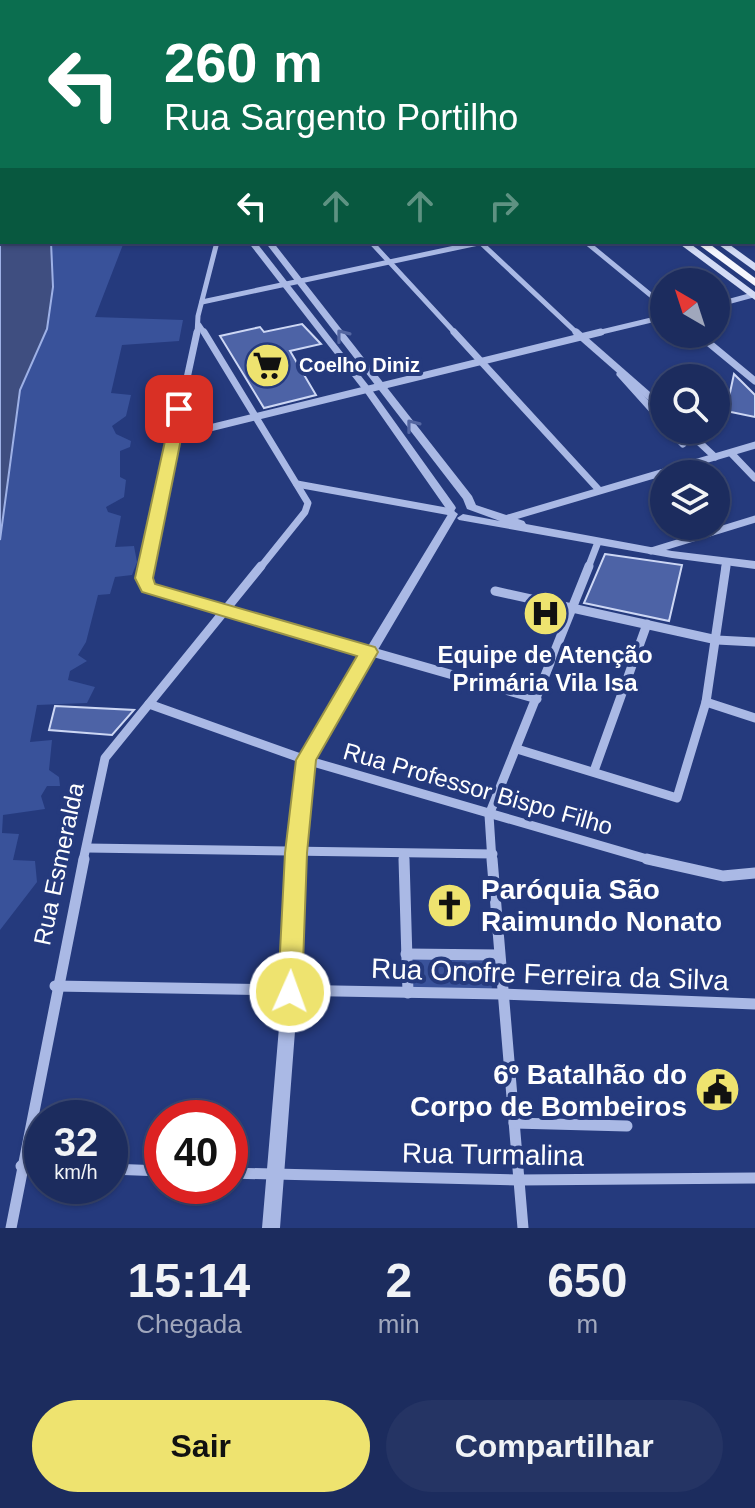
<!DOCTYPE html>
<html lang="pt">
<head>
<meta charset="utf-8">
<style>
	body { margin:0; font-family:Arial,sans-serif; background:#253464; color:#f1f3f6; height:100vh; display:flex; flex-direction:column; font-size:30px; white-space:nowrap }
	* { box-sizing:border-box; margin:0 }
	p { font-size:26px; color:#a0a7bc }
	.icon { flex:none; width:44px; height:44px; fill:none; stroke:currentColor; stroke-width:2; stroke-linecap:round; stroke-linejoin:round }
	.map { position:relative; height:1228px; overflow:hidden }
	.panel { display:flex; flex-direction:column; background:#1c2c5e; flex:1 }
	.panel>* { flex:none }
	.hud { position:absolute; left:0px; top:0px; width:756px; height:244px; box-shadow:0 2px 6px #0004,0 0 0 2px #3a4873; background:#0b6e4f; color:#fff; overflow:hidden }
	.needle { width:52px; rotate:321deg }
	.controls { position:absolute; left:650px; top:268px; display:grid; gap:16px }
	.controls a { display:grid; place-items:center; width:80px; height:80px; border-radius:50%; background:#1c2c5e; box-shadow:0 2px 6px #0004,0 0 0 2px #3a4873; font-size:40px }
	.speed { position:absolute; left:24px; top:1100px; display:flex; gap:16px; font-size:40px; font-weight:700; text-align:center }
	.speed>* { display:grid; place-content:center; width:104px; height:104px; border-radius:50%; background:#1c2c5e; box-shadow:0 2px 6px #0004,0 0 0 2px #3a4873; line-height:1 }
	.speed small { font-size:20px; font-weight:400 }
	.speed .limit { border:12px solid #d22; background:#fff; color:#111 }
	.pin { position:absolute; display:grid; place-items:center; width:68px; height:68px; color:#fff; margin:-34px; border-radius:16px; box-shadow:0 4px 12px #0006 }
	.me { position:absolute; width:88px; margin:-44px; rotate:2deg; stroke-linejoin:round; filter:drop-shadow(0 0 6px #0008) }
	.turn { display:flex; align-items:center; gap:28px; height:168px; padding:0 32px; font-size:36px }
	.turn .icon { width:104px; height:104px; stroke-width:2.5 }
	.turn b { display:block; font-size:56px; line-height:68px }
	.lanes { display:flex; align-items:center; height:76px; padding:0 32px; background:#0003; justify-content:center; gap:40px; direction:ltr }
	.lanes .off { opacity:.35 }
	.eta { display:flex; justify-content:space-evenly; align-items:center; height:136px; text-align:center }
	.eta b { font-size:48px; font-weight:800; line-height:56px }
	.action { display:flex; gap:16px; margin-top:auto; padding:16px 32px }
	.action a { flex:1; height:92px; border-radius:48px; background:#eee36f; color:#111; font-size:32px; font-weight:800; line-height:92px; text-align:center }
	.action a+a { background:#253464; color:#f1f3f6 }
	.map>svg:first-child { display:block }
	.green { fill:#39529a }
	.water { fill:#3f4e80; stroke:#9eb1e6; stroke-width:2 }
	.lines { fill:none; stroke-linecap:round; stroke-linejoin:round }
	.stream { stroke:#9eb1e6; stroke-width:2 }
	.building { fill:#4d63a6; stroke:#cdd7f4; stroke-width:2 }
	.minor-far4 { stroke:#aab9e5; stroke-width:4 }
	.minor-far3 { stroke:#aab9e5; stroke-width:5 }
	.minor-far2 { stroke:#aab9e5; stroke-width:7 }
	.minor-far1 { stroke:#aab9e5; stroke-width:9 }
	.minor { stroke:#aab9e5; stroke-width:11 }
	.tertiary { fill:#aab9e5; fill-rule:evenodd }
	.secondary { fill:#d3dbf5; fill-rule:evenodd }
	.trunk { fill:#f5f6fe; fill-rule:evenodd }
	.oneway { stroke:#5466a1 }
	.route { fill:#eee36f; stroke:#9b9448; stroke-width:2 }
	.labels { text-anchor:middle; stroke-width:8; stroke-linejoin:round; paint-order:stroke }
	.far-poi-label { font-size:20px; font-weight:bold; fill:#fff; stroke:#253a7d; text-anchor:start }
	.poi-label { font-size:24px; font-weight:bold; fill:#fff; stroke:#253a7d }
	.street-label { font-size:24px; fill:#fff; stroke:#253a7d }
	.near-poi-label { font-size:28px; font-weight:bold; fill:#fff; stroke:#253a7d; text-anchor:start }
	.near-street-label { font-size:28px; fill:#fff; stroke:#253a7d }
</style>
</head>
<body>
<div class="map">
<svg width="755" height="1228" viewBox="0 0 755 1228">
	<rect width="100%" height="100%" fill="#253a7d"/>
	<g class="green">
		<path d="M51,242H124L95,317L183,320L179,341L122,345L111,393L131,395L126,416L112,426L116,434L131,441L130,447L120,451V477L126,480L124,497L106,507L108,512L121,516L115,547L134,546L137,562L132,575L115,577L110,594L98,595L86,642L78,655L87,661L70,671L68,680L95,687L87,703L37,705L30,742L52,740L49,770L59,777L60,786H47L41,796L45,809L3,815L2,833L19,834L13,860L35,861L37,882L0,930V540L20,390L47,329L53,287Z"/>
		<path d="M408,956L490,958L492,991H409Z"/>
	</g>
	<path class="water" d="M0,109L2,242H51L53,287L47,329L20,390L0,540Z"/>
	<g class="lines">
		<path class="stream" d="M557,0L567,2"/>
	</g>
	<g class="building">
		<path d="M302,324L321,344L290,351L316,395L264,408L220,336L260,327L264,332Z"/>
		<path d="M734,374L755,395V417L726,411Z"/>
		<path d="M605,554L682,565L669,621L584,603Z"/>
		<path d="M55,706L134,710L112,735L49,730Z"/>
	</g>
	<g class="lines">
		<g class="minor-far4">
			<path d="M213,0L216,2"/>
			<path d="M324,0L327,2"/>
			<path d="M390,0L397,2"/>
			<path d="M405,0L415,2"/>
			<path d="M546,0L557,2"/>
			<path d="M574,0L578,2"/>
			<path d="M353,2L365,0"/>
			<path d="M513,2L523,0"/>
			<path d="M531,2L541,0"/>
		</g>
		<g class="minor-far3">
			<path d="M371,242L456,334"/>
			<path d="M480,242L578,334"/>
			<path d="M586,242L664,306"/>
			<path d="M202,302L483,242"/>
			<path d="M716,305L753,295"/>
			<path d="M199,325L205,334"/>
			<path d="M197,334L198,316L217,242"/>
			<path d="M593,334L664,317"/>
		</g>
		<g class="minor-far2">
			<path d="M204,332L308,503L305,512L260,568"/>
			<path d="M454,332L599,490"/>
			<path d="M576,332L664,409"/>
			<path d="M698,334L755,381"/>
			<path d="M620,374L664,423"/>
			<path d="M670,430L683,444"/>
			<path d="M686,430L715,457"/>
			<path d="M173,437L601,332"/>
			<path d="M731,453L755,478"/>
			<path d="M297,484L451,512"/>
			<path d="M505,519L755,445"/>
			<path d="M651,551L755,519"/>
			<path d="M146,568L197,332"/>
			<path d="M588,568L598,542"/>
			<path d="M725,568L726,563"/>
		</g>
		<g class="minor-far1">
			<path d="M147,566L144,578L148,588L537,699"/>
			<path d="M495,591L717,640L755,642"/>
			<path d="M706,702L755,718"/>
			<path d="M149,704L306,760L654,861"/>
			<path d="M517,749L677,798L706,702L726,566"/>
			<path d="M594,771L647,624"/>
			<path d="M87,848L493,854"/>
			<path d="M404,854V861"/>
			<path d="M83,861L105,758L261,566"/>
			<path d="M492,861L489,815L589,566"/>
		</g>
		<g class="minor">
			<path d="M404,859L408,993"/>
			<path d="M492,859L523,1228"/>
			<path d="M647,859L723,876L755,873"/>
			<path d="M406,954L499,955"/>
			<path d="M55,986L501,994L755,1004"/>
			<path d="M514,1123L627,1126"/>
			<path d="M21,1166L42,1167"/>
			<path d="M110,1169L162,1171"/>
			<path d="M230,1173L519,1180L755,1178"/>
			<path d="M11,1228L84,859"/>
		</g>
		<g class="tertiary">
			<path d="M129,0H136L138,2H131Z"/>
			<path d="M188,0H202L197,2H183Z"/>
			<rect x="754" y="89" width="1" height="4"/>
			<rect x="754" y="199" width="1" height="5"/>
			<path d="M248,242H256L372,390L455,506L456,508L454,511L458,514L313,760L303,853L298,992L280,1228H262L282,992L289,853L299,760L450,511L447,510L366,394Z"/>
			<path d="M265,242H273L472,496L476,505L524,521L526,524L672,551L755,561V569L672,558L459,520L457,518L463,514L500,521L467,509L463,499Z"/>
		</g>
		<g class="secondary">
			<path d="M283,0H291L292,2H284Z"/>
			<path d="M677,242H688L755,292V300Z"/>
			<path d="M715,242H726L755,263V271Z"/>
		</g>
		<path class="trunk" d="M695,242H707L755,278V286Z"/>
	</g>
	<defs><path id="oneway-chevron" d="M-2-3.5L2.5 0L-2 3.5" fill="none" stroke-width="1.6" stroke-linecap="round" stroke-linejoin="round" transform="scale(2)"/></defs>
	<g class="oneway">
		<use href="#oneway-chevron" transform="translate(342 335) rotate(-128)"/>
		<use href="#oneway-chevron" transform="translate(412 425) rotate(-128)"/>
	</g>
	<path class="route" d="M179,405L187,409L153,578L155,584L375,647L378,652L316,760L307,853L302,992L298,999L290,1003L282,999L278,992L285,853L296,760L357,656L142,592L135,578L172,409Z"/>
	<defs>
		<symbol id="supermarket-disc" viewBox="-11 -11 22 22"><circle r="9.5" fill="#eee36f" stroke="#253a7d"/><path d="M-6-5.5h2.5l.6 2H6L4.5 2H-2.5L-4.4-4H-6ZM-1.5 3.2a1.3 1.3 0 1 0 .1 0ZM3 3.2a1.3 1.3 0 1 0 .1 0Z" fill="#111"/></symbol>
		<symbol id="hospital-disc" viewBox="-11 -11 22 22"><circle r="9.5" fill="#eee36f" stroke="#253a7d"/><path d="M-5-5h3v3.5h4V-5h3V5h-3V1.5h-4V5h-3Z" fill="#111"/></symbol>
		<symbol id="church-disc" viewBox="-11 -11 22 22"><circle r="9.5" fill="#eee36f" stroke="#253a7d"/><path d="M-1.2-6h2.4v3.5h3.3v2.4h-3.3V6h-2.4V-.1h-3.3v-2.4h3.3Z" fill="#111"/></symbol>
		<symbol id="civic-disc" viewBox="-11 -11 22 22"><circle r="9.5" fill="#eee36f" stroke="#253a7d"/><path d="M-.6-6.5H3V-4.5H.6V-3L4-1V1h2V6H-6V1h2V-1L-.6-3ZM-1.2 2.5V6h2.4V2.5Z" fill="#111"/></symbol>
	</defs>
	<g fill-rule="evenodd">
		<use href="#supermarket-disc" x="242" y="340" width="51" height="51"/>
		<use href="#hospital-disc" x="520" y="588" width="51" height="51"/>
		<use href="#church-disc" x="424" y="880" width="51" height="51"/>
		<use href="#civic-disc" x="692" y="1064" width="51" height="51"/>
	</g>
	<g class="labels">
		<g class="far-poi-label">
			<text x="299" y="372">Coelho Diniz</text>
		</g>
		<g class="poi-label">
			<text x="545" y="663">Equipe de Atenção<tspan x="545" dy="28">Primária Vila Isa</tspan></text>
		</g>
		<g class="street-label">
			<text transform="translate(478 789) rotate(16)" y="8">Rua Professor Bispo Filho</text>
			<text transform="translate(59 864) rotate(-78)" y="8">Rua Esmeralda</text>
		</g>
		<g class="near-poi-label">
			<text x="481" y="899">Paróquia São<tspan x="481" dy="32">Raimundo Nonato</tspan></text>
			<text x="687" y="1084" text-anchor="end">6º Batalhão do<tspan x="687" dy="32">Corpo de Bombeiros</tspan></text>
		</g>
		<g class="near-street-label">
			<text transform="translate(550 974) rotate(2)" y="10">Rua Onofre Ferreira da Silva</text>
			<text transform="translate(493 1154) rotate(1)" y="10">Rua Turmalina</text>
		</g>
	</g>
</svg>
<div class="controls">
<a><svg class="needle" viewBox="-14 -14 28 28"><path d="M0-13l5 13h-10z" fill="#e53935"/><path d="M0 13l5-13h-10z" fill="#a0a7bc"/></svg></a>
<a><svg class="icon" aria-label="search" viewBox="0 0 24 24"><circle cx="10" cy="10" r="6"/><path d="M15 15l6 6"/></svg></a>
<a><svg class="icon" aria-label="layers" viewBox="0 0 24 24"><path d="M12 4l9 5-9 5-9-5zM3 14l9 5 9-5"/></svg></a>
</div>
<div class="speed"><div>32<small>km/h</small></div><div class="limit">40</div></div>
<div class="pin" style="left:179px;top:409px;background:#d93025"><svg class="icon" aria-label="arrive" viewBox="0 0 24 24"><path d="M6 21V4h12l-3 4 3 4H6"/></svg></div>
<svg class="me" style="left:290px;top:992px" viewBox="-20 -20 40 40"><circle r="17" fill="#eee36f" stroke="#fff" stroke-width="3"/><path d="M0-11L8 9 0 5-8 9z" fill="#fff"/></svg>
<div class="hud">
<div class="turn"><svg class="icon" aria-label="left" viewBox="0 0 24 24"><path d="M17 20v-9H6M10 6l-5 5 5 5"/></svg><div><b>260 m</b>Rua Sargento Portilho</div></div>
<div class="lanes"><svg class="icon" aria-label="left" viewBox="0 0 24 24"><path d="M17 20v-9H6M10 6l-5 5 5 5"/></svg><svg class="icon off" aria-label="ahead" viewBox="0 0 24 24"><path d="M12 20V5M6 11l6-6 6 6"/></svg><svg class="icon off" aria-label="ahead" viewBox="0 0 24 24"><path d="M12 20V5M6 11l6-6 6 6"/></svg><svg class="icon off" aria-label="right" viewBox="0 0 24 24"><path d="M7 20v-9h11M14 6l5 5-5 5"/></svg></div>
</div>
</div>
<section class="panel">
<div class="eta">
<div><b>15:14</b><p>Chegada</p></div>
<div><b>2</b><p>min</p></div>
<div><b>650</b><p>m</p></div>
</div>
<div class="action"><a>Sair</a><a>Compartilhar</a></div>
</section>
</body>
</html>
